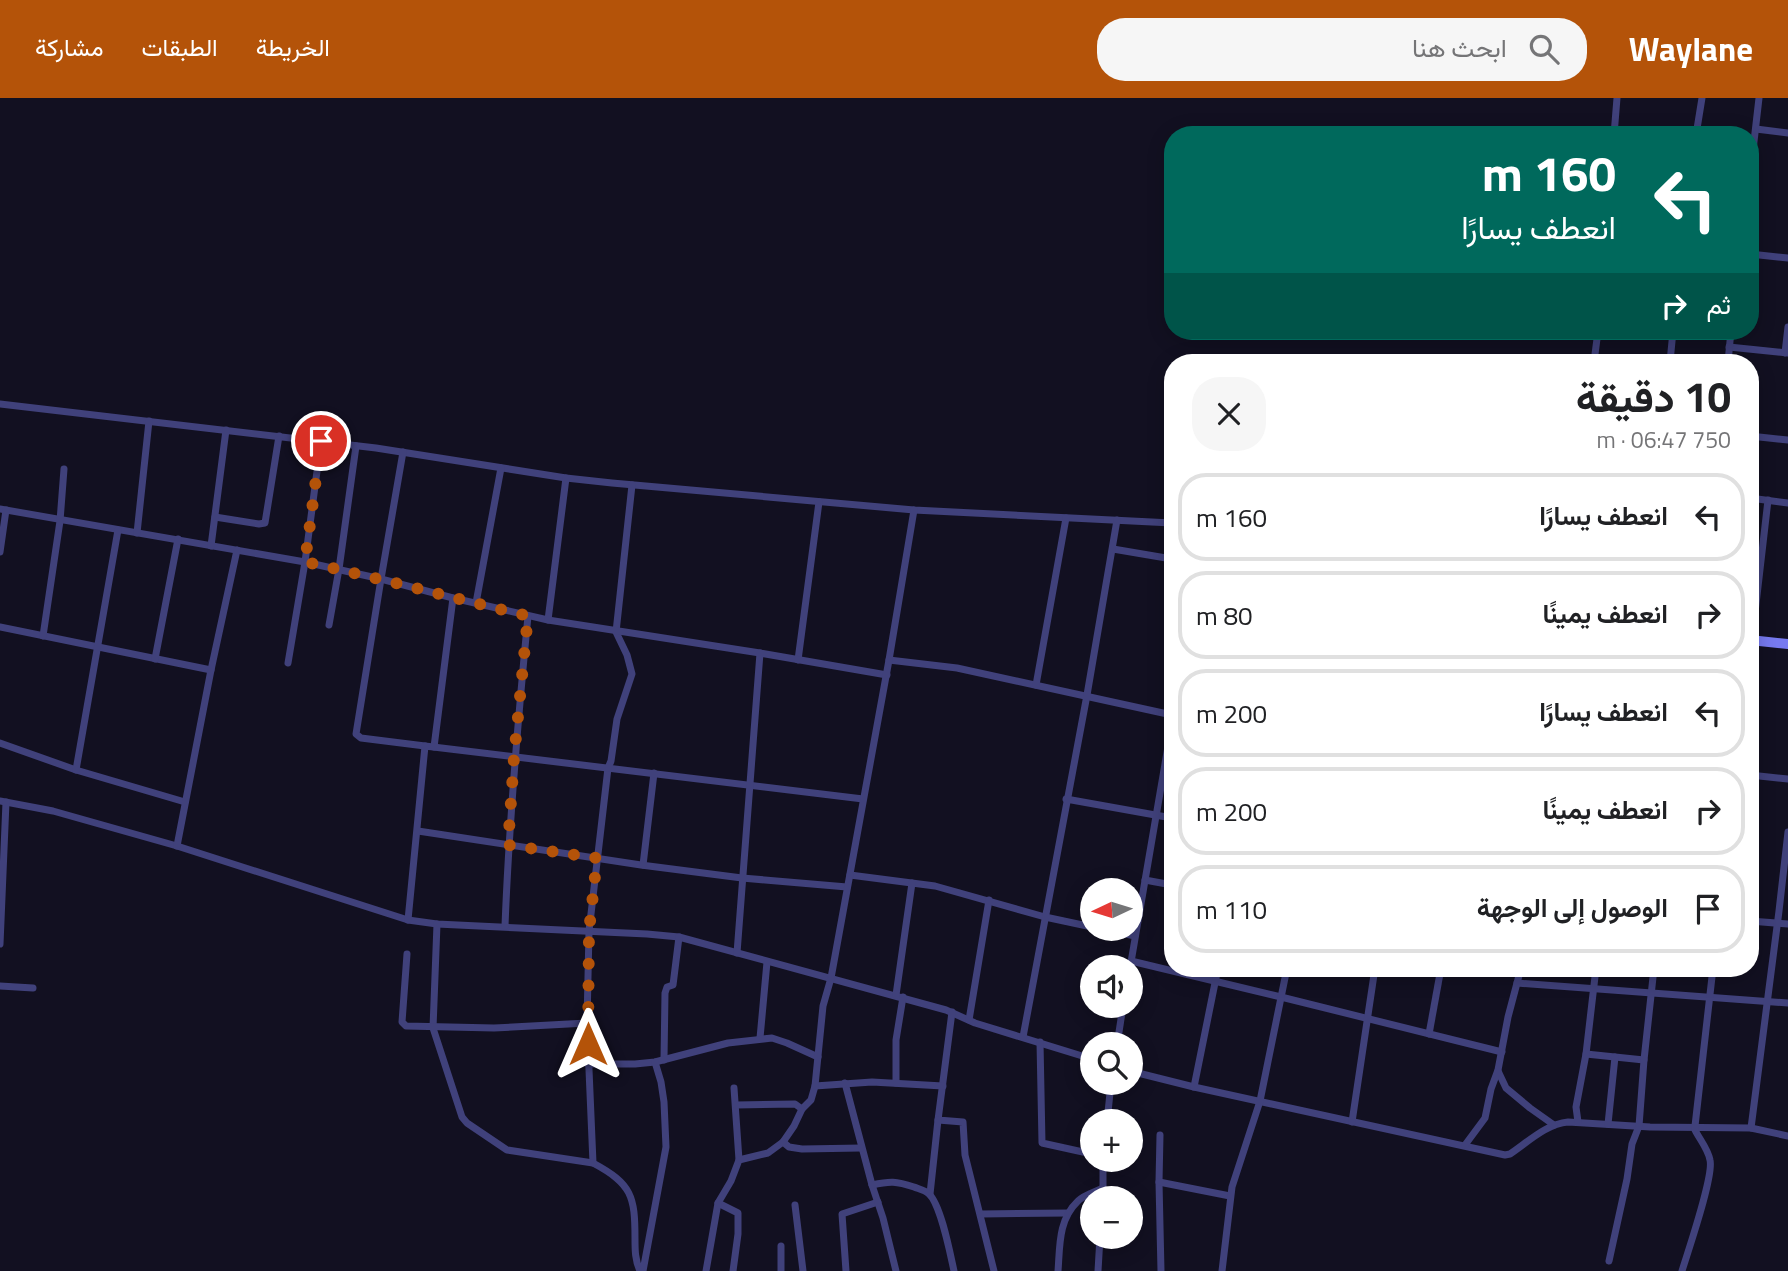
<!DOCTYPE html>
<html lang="ar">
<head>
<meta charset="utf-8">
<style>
	body { margin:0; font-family:"Titillium Web",Vazirmatn,sans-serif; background:#f6f6f6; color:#202124; direction:rtl; height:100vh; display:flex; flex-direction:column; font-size:26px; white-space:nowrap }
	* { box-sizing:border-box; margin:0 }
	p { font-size:23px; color:#757577 }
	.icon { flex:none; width:38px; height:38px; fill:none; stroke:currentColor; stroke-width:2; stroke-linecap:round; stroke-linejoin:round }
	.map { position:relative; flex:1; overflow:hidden; direction:ltr }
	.details { position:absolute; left:1164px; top:256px; width:595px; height:623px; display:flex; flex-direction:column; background:#fff; border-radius:28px; box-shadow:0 4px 18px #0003; direction:rtl }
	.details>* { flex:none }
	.banner { position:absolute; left:1164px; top:28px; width:595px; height:214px; border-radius:28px; box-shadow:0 4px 18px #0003; direction:rtl; background:#00695c; color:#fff; overflow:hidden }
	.needle { width:46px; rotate:266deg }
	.tools { position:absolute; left:1080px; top:780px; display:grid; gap:14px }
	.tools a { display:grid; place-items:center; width:63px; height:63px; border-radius:50%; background:#fff; box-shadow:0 4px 18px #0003; font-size:35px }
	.pin { position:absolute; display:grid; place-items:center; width:60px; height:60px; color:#fff; margin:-30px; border:4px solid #fff; border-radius:50%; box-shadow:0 2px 7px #0007 }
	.me { position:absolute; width:77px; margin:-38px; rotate:0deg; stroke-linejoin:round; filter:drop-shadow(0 0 5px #0008) }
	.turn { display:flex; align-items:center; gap:24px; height:147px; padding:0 28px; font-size:32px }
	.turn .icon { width:91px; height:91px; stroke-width:2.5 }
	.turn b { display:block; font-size:49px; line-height:60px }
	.then { display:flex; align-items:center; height:66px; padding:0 28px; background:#0003; gap:14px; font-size:26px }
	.round { display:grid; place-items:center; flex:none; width:74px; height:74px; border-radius:28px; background:#f6f6f6 }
	.summary { display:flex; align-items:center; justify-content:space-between; height:119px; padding:0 28px }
	h1 { font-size:42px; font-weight:700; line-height:52px }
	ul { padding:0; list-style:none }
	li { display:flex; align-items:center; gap:21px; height:88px; margin:0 14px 10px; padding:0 14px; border:4px solid #e0e0e0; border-radius:28px }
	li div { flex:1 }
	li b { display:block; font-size:26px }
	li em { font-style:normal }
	header { display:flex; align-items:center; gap:42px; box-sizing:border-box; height:98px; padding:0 35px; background:#b45309; color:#fff }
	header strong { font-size:33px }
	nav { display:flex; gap:38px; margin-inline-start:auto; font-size:24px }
	.search { width:490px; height:63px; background:#f6f6f6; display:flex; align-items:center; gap:18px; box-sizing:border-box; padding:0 24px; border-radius:28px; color:#757577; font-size:26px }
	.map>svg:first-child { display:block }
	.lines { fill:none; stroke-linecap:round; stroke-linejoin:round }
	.street { stroke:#40417b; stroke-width:7 }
	.secondary { stroke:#777af0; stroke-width:10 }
	.route { stroke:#b45309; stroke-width:12; stroke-dasharray:0 21.6 }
</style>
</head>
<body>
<header>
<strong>Waylane</strong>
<div class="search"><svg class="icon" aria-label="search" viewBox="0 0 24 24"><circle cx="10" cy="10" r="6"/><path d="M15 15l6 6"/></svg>ابحث هنا</div>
<nav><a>الخريطة</a><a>الطبقات</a><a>مشاركة</a></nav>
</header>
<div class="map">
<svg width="1788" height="1173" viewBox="0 0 1788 1173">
	<rect width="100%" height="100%" fill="#121021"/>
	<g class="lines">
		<g class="street">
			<path d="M1756,31L1788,35"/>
			<path d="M1614,37L1617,0"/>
			<path d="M1696,37L1702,0"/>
			<path d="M1750,78L1759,0"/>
			<path d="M1750,156L1788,160"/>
			<path d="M1633,233L1673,237"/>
			<path d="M1729,249L1788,255"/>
			<path d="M1785,255L1788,229"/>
			<path d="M1594,264L1598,233"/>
			<path d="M1670,264L1673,233"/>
			<path d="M1728,264L1731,233"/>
			<path d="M0,306L376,350L566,380L612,385L914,412L1172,425"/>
			<path d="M1750,338L1788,342"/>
			<path d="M403,354L381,481L356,636L361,640L425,648"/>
			<path d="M632,387L616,534L627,557L632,576L617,621L611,663L608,670L589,833L587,925L593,1065C632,1086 635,1098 635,1141C635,1152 635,1162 640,1173"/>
			<path d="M1750,400L1788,405"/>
			<path d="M0,411L305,464L381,481L453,500L548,522L760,555"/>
			<path d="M215,419L259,426L265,425L279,338"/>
			<path d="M137,435L149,323"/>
			<path d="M211,448L226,332"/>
			<path d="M1113,451L1172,461"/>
			<path d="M0,454L6,412"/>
			<path d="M476,505L501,370"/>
			<path d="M548,522L566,380"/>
			<path d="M329,527L339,471L356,348"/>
			<path d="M0,529L211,572"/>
			<path d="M43,538L60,423L64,371"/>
			<path d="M1750,558L1768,402"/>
			<path d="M155,561L178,441"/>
			<path d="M798,562L819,404"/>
			<path d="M889,562L957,570L1172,617"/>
			<path d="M288,565L305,464L321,343"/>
			<path d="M1036,587L1066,420"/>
			<path d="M0,645L76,672L185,704"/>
			<path d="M434,649L453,500"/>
			<path d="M76,672L118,432"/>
			<path d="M1750,677L1788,681"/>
			<path d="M1066,701L1172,720"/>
			<path d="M0,703L53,713L177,748L408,822L437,826L647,836L679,839L946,912L975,925L1092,961"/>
			<path d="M418,733L641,767L742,780L847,789"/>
			<path d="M177,748L211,572L237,452"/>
			<path d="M643,767L654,675"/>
			<path d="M850,777L935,788L1045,819L1092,829"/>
			<path d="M1145,782L1172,787"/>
			<path d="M408,822L425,648L863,701"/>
			<path d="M1750,823L1788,826"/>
			<path d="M437,826L433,930L462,1019L467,1025L507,1052L593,1065"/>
			<path d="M505,828C509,724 518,621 528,518"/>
			<path d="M1102,831L1135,838"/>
			<path d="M0,846L6,704"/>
			<path d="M737,855L760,555L887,577"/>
			<path d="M407,856L402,924L406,928L494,930L587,925"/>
			<path d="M1131,863L1281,899L1502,954"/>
			<path d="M1130,870L1172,625"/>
			<path d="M1517,885L1788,905"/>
			<path d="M0,888L33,890"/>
			<path d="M896,897L912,785"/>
			<path d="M952,914L938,1022L963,1024L965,1057L994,1173"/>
			<path d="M969,922L989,802"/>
			<path d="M1429,936L1441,870"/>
			<path d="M1023,939L1087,597L1117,422"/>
			<path d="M760,940L767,864"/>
			<path d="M1040,944L1042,1045L1092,1056"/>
			<path d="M1117,947L1123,908"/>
			<path d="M1586,956L1644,962"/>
			<path d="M664,962L665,895L667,889L673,887L679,839"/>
			<path d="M588,966H635L655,964L728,945L772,940L787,945L818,959"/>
			<path d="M1130,973L1194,989L1505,1057L1510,1056C1528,1044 1546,1026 1568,1024L1650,1029L1751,1030L1788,1038"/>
			<path d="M1498,973L1506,990L1530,1010L1554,1027"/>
			<path d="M845,985L872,1087"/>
			<path d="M896,985V942L903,899"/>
			<path d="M815,988L872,984L943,988"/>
			<path d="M1194,989L1218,870"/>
			<path d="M734,990L739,1062"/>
			<path d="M736,1007L795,1006L802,1011"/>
			<path d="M1107,1024L1111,985"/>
			<path d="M1352,1024L1375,870"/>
			<path d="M1578,1024L1576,1009L1586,956L1596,870"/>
			<path d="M1608,1026L1615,959"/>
			<path d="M1751,1030L1779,813L1788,734"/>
			<path d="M1160,1037L1159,1084L1161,1173"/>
			<path d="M783,1044L789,1049L802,1051L861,1050"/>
			<path d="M1465,1047L1485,1020L1491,991L1498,972L1508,919L1521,870"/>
			<path d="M1159,1084L1230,1098"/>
			<path d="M930,1096L938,1022"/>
			<path d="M1103,1101V1062"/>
			<path d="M718,1105L738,1115V1136L733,1173"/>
			<path d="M795,1107L803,1173"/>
			<path d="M981,1116L1068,1115"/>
			<path d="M781,1148V1173"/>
			<path d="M1609,1163L1627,1081L1632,1046L1639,1028L1644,962L1654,870"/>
			<path d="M643,1173L666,1049L664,1004L661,984L655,964"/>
			<path d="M706,1173L718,1105L731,1083L739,1062L768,1055L783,1044L794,1028L802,1011L811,1002L815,988L823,908L831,880L889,562L914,412"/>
			<path d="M846,1173L842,1116L878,1104"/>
			<path d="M896,1173L883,1120L872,1087C890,1083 896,1083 914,1089C919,1091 925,1092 929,1096C941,1107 950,1155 954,1173"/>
			<path d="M1058,1173C1060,1148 1058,1122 1078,1103C1084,1097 1095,1094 1103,1090"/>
			<path d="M1098,1173L1100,1139"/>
			<path d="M1222,1173L1232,1089L1260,1003L1287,870"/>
			<path d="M1682,1173C1688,1153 1714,1078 1710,1062C1708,1051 1700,1042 1695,1032V1028L1713,870"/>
		</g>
		<path class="secondary" d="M1750,542L1788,546"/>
	</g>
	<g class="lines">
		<path class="route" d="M321,343L305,464C380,480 453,500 528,518L514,659L508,747L597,760L589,833L588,946"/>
	</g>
</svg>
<div class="tools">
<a><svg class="needle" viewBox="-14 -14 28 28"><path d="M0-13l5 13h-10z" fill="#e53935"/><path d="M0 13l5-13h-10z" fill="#757577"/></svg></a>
<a><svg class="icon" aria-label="sound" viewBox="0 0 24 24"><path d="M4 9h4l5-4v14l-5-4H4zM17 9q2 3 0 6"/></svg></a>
<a><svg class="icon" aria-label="search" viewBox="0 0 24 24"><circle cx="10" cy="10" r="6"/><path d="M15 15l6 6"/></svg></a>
<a>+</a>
<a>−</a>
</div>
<div class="pin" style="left:321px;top:343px;background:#d93025"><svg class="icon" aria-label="arrive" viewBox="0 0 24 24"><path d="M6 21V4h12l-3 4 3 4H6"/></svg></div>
<svg class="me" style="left:588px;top:946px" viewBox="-20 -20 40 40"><path d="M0-17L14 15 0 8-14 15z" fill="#b45309" stroke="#fff" stroke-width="4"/></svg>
<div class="banner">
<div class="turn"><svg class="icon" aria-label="left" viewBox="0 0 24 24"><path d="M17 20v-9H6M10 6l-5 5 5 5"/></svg><div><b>160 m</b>انعطف يسارًا</div></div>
<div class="then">ثم<svg class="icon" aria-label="right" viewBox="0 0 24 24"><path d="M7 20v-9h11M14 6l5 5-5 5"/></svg></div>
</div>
<section class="details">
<div class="summary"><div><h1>10 دقيقة</h1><p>750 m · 06:47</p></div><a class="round"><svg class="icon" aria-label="close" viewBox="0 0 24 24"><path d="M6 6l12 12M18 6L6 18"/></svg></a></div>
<ul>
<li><svg class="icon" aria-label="left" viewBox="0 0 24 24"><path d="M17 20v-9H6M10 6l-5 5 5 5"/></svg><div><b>انعطف يسارًا</b></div><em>160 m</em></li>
<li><svg class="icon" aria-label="right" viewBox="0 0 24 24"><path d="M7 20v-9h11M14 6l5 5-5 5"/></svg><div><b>انعطف يمينًا</b></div><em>80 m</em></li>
<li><svg class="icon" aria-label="left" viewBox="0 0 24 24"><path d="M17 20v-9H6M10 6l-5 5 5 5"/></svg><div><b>انعطف يسارًا</b></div><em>200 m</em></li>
<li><svg class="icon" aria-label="right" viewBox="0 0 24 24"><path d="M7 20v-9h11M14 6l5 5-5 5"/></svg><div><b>انعطف يمينًا</b></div><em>200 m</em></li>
<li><svg class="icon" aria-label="arrive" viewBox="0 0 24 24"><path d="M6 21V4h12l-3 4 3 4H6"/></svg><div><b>الوصول إلى الوجهة</b></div><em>110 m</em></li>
</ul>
</section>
</div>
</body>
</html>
